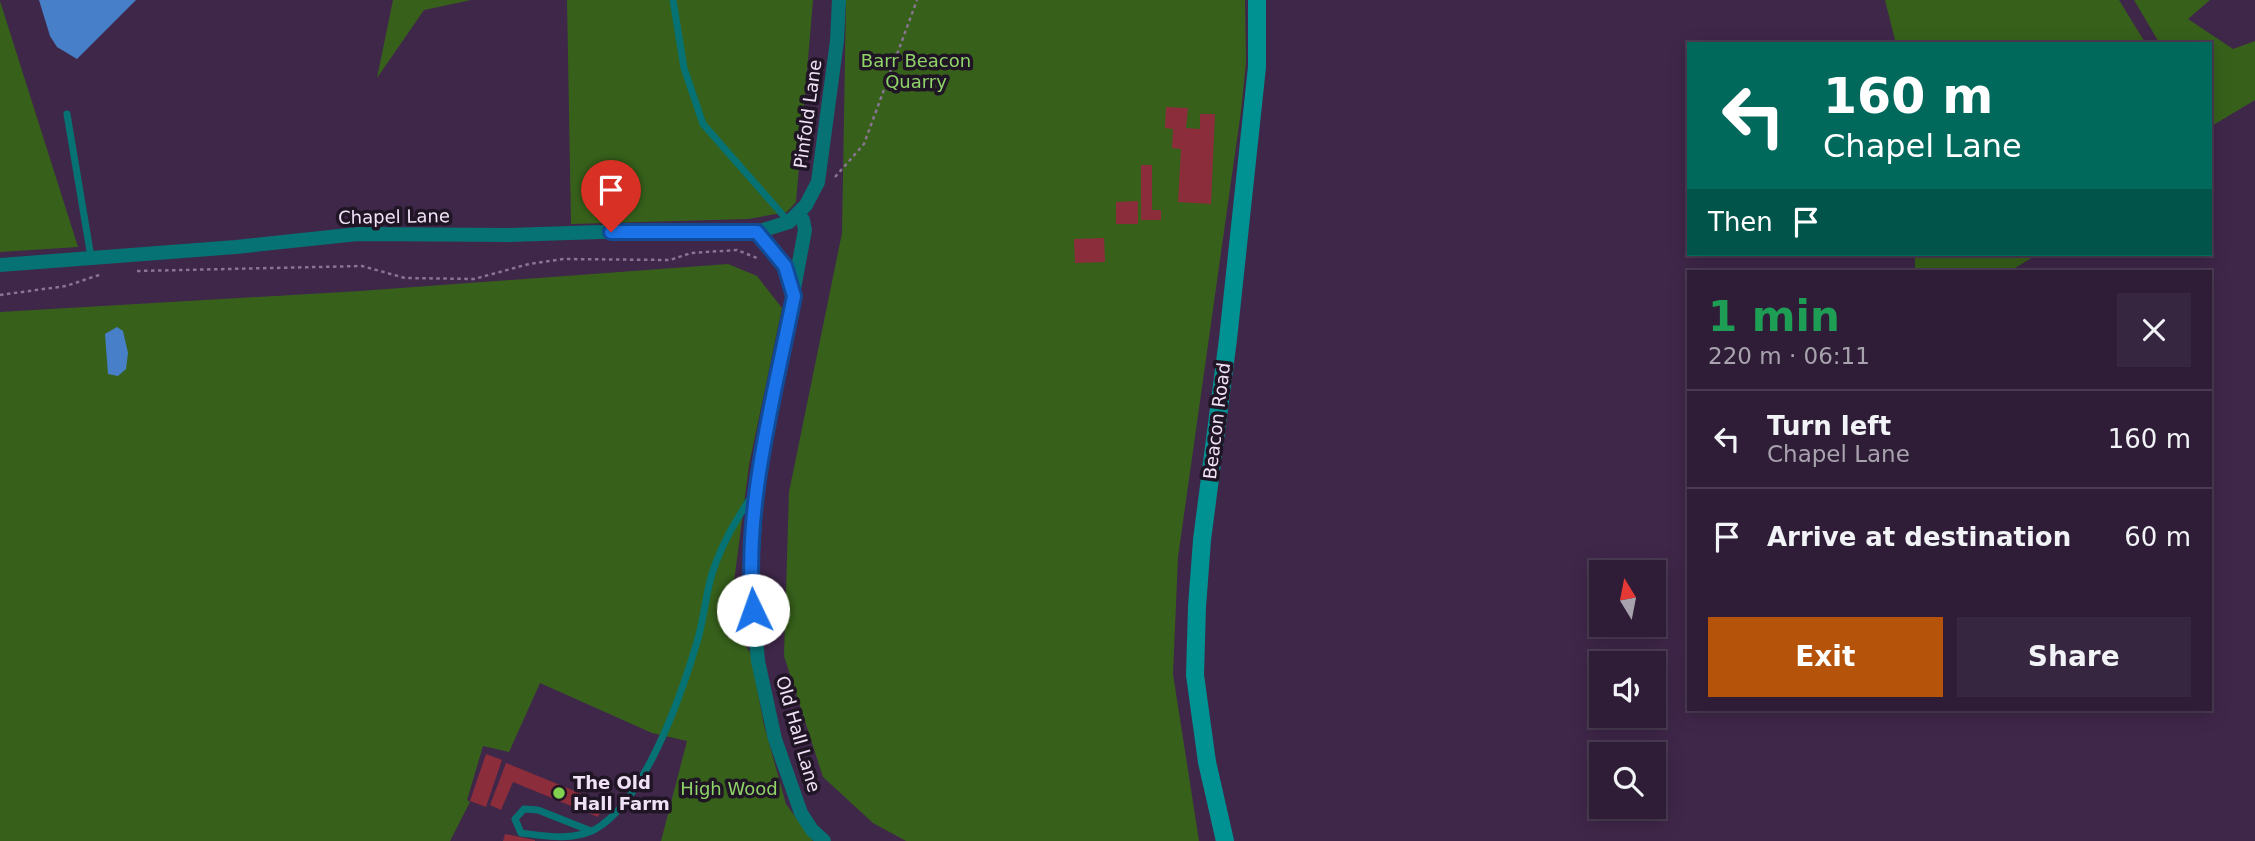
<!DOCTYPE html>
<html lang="en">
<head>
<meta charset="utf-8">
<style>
	body { margin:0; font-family:"DejaVu Sans",sans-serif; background:#37263f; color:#f1f3f6; height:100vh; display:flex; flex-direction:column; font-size:26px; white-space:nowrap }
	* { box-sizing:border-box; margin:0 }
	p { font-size:23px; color:#a7a2ad }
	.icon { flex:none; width:38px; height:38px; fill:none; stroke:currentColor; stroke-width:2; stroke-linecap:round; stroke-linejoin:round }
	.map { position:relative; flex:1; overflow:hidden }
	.panel { position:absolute; left:1687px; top:270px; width:525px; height:441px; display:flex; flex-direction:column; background:#2f1d37; border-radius:0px; box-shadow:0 4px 18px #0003,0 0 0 2px #4a3b52 }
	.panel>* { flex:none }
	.hud { position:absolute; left:1687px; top:42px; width:525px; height:214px; border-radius:0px; box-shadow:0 4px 18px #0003,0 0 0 2px #4a3b52; background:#00695c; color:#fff; overflow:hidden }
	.needle { width:46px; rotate:350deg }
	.fabs { position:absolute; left:1589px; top:560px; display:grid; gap:14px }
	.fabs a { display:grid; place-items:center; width:77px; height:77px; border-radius:0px; background:#2f1d37; box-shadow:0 4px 18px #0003,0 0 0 2px #4a3b52; font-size:35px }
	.pin { position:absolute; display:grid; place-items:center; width:60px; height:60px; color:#fff; margin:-72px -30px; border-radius:50% 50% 50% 0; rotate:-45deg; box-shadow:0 0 7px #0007 }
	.pin .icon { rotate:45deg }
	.me { position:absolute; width:77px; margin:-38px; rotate:357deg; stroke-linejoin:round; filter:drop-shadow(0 0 5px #0008) }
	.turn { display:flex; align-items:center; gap:24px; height:147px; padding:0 21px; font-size:32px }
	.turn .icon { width:91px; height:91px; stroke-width:2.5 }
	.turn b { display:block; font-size:49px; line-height:60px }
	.then { display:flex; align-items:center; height:66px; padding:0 21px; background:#0003; gap:14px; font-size:26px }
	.round { display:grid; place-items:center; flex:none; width:74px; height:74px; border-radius:0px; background:#37263f }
	.overview { display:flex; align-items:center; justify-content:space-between; height:119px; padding:0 21px }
	h1 { font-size:42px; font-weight:700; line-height:52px; color:#1e9e55 }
	.action { display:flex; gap:14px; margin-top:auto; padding:14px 21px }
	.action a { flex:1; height:80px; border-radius:0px; background:#b45309; color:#fff; font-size:28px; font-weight:700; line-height:80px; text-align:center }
	.action a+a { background:#37263f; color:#f1f3f6 }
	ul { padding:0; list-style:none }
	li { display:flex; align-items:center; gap:21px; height:98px; padding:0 21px; border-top:2px solid #4a3b52 }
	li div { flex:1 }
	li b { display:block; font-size:26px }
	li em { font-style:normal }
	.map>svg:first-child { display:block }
	.green { fill:#37611b }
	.water { fill:#4780c9 }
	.building { fill:#8b2d3b }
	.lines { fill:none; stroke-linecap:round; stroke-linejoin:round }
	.path { stroke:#897491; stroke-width:2.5; stroke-dasharray:3.5 3.5; stroke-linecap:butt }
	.lane { stroke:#067273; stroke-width:7 }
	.street { stroke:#067273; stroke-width:14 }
	.secondary { stroke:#009192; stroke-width:18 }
	.route-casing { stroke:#114b97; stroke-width:18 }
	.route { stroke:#1a73e8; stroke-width:12 }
	.poi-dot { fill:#81d050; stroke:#201524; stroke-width:2.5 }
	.labels { text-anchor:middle; stroke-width:7; stroke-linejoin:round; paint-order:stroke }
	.park-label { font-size:18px; fill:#8fd468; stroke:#201524 }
	.street-label { font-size:18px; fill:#f0e1f7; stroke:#201524 }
	.poi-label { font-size:18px; font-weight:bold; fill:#f0e1f7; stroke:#201524; text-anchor:start }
</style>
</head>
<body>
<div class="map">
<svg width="2255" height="841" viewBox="0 0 2255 841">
	<rect width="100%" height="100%" fill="#3f2749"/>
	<g class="green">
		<path d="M393,0H471L424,10L377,78Z"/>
		<path d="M567,0H813L796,202L787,212L748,219L571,224Z"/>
		<path d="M846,0H1245L1246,63L1241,111L1178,557L1173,674L1199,841H906L873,823L823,777L784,656L789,492L842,233Z"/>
		<path d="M1885,0H2119L2146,44H1896Z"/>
		<path d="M2134,0H2210L2188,19L2233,49L2255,41V100L2210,127V44H2160Z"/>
		<path d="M0,1L78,247L0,252Z"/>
		<path d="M1915,254H2038L2010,271H1915Z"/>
		<path d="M728,264L757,276L782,308L749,465L727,637L740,639L750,652L764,725L786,804L813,841H661L687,741L652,733L540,683L509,752L483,746L467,800L470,802L450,841H0V312L360,291Z"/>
	</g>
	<g class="water">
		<path d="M39,0H136L77,59L57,47L50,36Z"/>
		<path d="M117,327L123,331L128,353L126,369L118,376L108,374L105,334Z"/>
	</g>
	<g class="building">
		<path d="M1166,107L1188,108L1186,128L1200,129V114H1215L1211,204L1178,202L1181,149L1172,148L1173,129L1165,128Z"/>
		<path d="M1141,165H1152V210H1161V220H1141Z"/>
		<path d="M1138,201V224H1116V202Z"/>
		<path d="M1104,238L1105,262L1075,263L1074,239Z"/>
		<path d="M486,754L502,760L486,807L470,801Z"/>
		<path d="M506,763L604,803L598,817L513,782L501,810L490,805Z"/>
		<path d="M505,834L535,840V841H503Z"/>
	</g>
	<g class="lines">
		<g class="path">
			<path d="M835,177L864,144L917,0"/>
			<path d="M137,271L362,266L405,278L474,279L529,264L563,259L670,260L691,253L737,250L757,258"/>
			<path d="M0,295L66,286L102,274"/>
		</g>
		<g class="lane">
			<path d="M673,0L684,68L703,124L789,222"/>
			<path d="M67,114L91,257"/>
			<path d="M591,831L538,810L524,809L515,819L521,833C546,836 570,841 594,830C644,803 681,696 697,642C704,620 705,597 712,574C721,545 736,520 753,494"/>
		</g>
		<g class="street">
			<path d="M798,215L803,220L805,230L757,487L751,585L758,661L775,739L801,813L812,830L824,841"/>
			<path d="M757,232L785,266L793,292"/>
			<path d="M0,265L236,247L358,234L509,235L662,230L757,232L789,222L806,205L818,182L837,41L839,0"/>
		</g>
		<path class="secondary" d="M1225,841L1207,762L1195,675L1197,607L1202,540L1228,339L1257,67V0"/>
	</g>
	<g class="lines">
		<defs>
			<path id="route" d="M611,232H757L785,266L794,296C774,397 743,508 753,610"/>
		</defs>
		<use href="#route" class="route-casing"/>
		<use href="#route" class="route"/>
	</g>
	<circle class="poi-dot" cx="559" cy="793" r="7"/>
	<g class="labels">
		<g class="park-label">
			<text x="916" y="67">Barr Beacon<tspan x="916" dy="21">Quarry</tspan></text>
			<text x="729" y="795">High Wood</text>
		</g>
		<g class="street-label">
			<text transform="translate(808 114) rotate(-82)" y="6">Pinfold Lane</text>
			<text transform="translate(394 217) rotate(-1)" y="6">Chapel Lane</text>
			<text transform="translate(1217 421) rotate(-83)" y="6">Beacon Road</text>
			<text transform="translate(798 734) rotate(74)" y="6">Old Hall Lane</text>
		</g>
		<g class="poi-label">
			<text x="573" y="789">The Old<tspan x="573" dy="21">Hall Farm</tspan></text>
		</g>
	</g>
</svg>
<div class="fabs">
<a><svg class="needle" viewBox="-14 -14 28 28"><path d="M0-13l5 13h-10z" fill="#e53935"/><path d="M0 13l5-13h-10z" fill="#a7a2ad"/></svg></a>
<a><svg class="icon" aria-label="sound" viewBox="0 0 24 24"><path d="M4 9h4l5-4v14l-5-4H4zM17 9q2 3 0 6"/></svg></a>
<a><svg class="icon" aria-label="search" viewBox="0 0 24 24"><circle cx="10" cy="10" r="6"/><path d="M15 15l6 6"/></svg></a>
</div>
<div class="pin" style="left:611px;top:232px;background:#d93025"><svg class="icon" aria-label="arrive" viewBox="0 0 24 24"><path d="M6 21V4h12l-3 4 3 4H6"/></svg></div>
<svg class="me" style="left:753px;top:610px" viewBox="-20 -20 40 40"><circle r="19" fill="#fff"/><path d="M0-13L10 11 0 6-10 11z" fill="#1a73e8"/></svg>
<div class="hud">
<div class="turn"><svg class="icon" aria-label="left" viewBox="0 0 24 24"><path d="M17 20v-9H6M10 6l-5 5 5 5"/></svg><div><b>160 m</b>Chapel Lane</div></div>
<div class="then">Then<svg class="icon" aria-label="arrive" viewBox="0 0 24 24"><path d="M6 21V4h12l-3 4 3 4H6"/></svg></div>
</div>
<section class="panel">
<div class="overview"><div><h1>1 min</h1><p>220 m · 06:11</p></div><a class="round"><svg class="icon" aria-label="close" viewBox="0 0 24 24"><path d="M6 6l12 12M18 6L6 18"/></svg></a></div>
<ul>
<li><svg class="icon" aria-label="left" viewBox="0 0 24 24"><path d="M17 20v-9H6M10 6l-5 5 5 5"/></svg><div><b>Turn left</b><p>Chapel Lane</p></div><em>160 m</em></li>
<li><svg class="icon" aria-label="arrive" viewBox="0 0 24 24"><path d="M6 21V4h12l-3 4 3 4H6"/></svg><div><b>Arrive at destination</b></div><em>60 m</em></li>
</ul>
<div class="action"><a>Exit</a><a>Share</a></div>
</section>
</div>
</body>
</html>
